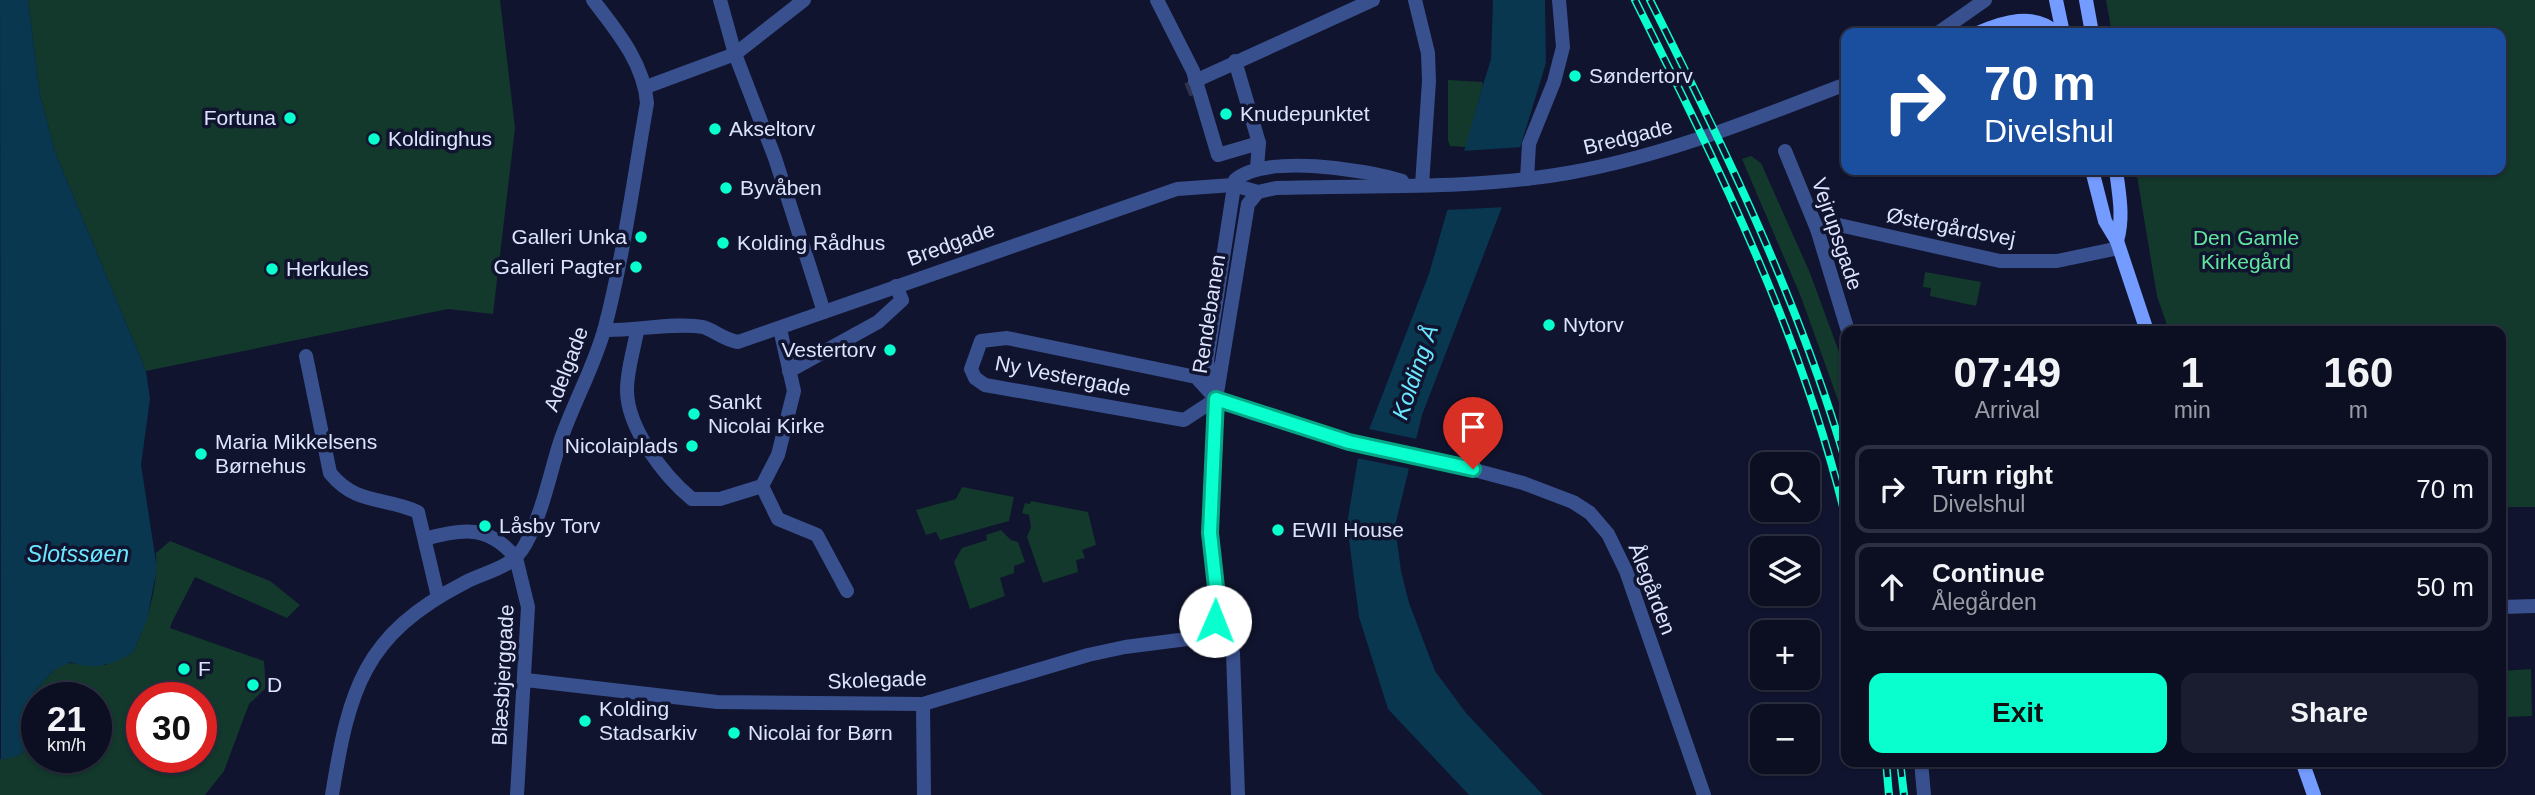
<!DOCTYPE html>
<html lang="en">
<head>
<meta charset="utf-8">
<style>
	body { margin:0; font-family:Helvetica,sans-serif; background:#1a1d2f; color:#f1f3f6; height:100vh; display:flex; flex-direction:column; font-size:26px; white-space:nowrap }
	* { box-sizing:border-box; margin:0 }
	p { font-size:23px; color:#9a9ca5 }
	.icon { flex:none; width:38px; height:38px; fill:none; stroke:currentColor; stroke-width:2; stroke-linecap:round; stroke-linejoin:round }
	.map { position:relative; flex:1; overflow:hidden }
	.panel { position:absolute; left:1841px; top:326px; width:665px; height:441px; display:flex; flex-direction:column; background:#0c0f22; border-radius:14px; box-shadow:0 2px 5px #0004,0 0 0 2px #2c2f40 }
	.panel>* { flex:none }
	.banner { position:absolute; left:1841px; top:28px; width:665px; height:147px; border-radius:14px; box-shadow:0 2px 5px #0004,0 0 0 2px #2c2f40; background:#1a4fa0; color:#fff; overflow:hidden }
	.tools { position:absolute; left:1750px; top:452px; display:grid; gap:14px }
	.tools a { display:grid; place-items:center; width:70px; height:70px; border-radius:14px; background:#0c0f22; box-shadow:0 2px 5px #0004,0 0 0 2px #2c2f40; font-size:35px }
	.speed { position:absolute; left:21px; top:682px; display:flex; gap:14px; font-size:35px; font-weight:700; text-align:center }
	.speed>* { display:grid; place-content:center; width:91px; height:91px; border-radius:50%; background:#0c0f22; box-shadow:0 2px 5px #0004,0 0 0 2px #2c2f40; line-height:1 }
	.speed small { font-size:18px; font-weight:400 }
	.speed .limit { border:10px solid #d22; background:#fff; color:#111 }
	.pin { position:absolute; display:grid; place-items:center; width:60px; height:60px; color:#fff; margin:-72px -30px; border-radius:50% 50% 50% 0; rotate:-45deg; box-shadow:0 0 7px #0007 }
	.pin .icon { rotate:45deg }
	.me { position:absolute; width:77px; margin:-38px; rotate:1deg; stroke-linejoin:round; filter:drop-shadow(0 0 5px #0008) }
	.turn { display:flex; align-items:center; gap:24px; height:147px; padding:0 28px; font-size:32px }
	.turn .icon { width:91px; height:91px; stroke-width:2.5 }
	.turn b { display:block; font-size:49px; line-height:60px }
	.eta { display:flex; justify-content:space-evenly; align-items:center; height:119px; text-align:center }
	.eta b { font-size:42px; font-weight:800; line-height:49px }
	.action { display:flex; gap:14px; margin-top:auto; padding:14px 28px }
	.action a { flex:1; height:80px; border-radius:14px; background:#09ffce; color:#111; font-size:28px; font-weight:800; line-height:80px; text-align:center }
	.action a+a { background:#1a1d2f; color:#f1f3f6 }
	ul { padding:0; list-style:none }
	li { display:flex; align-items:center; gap:21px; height:88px; margin:0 14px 10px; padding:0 14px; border:4px solid #2c2f40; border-radius:14px }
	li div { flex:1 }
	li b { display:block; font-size:26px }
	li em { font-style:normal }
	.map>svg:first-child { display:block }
	.green { fill:#13382c; fill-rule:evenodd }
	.water { fill:#08374f }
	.pier { fill:#10142e }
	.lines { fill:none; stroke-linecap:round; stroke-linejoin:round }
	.pedestrian-tunnel { stroke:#2f334d; stroke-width:14; stroke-dasharray:14 7; stroke-linecap:butt }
	.pedestrian { stroke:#39508f; stroke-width:14 }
	.minor { stroke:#39508f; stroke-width:14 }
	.secondary { stroke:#749bff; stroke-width:14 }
	.rail-casing { stroke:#09ffce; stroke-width:8 }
	.rail { stroke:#10142e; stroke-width:5; stroke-dasharray:16; stroke-linecap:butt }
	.route-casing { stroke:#06a686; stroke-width:18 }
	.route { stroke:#09ffce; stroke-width:12 }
	.poi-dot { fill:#09ffce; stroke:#10142e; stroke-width:2.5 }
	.labels { text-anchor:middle; stroke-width:7; stroke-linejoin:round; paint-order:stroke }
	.poi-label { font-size:21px; fill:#dde4ff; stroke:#10142e; text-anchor:start }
	.street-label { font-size:21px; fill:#dde4ff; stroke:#10142e }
	.park-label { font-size:21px; fill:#61e79d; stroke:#10142e }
	.water-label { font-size:23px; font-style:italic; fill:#6be7ff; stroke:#10142e }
</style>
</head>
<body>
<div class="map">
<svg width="2535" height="795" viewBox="0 0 2535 795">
	<rect width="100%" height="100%" fill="#10142e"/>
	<g class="green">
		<path d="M28,0H500L515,128L493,314L448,309L146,371L55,152L40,95Z"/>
		<path d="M2106,0H2535V507H2501V331H2169L2157,296L2136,170H2501V33H2112Z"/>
		<path d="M1448,80L1482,82L1483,85L1466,147L1450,146L1448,140Z"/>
		<path d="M1751,156L1761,163L1810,273L1846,371V401L1839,403L1801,297L1742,159Z"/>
		<path d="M1925,272L1981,282L1976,306L1930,296L1931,288L1923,287Z"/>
		<path d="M962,487L1014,497L1009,521L940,540L936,532L926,535L916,510L956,499Z"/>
		<path d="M1031,501L1088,512L1096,545L1082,550L1085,558L1076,560L1078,572L1043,583L1027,537L1031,527L1029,515L1022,513L1025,503L1030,504Z"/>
		<path d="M1001,530L1011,540L1018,542L1025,562L1014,566V573L1000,578L1005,596L970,609L954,562L962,548L987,540L986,535Z"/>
		<path d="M170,541L270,581L300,605L287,618L195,577L172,622L170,628L264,661L266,688L249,704L224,771L205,795H0V759L18,756L37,742V758H96V698H37V714L31,707L32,694L54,670L66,663L105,665L134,651C148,619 158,588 156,553ZM142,698H201V758H142Z"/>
		<path d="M2531,669L2532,716L2504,717L2501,713V671Z"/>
	</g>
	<g class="water">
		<path d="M0,0H28L40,95L55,152L146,371L150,399L141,465L157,568L147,620L134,651C117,664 91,671 70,662L54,670L32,694L31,707L37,714V742L18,756L1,760Z"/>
		<path d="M1493,0H1545L1546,63L1502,207L1422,415L1395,526L1401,571L1409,603L1435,671L1466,713L1543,795H1469L1388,709L1359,617L1347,524L1358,458L1429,274L1483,85L1491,59Z"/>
	</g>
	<g class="pier">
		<path d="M1524,147L1506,207L1446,210L1461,151Z"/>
		<path d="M1364,428L1417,439L1411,469L1356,458Z"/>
	</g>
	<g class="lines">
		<path class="pedestrian-tunnel" d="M1187,90L1197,86"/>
		<g class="pedestrian">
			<path d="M720,0L735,54L775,158L824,312"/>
			<path d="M1157,0L1193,71L1218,155L1259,143"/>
			<path d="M1235,61L1259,143L1257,168"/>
			<path d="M1195,81L1373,0"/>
			<path d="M646,87L735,54L804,0"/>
			<path d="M1527,179L1529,144L1554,82L1563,47L1559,0"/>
			<path d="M637,331C634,349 627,370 627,390C627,428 664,476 692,499H720L762,486L778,455L794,391L780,329"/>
			<path d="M789,371L878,322L902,300L896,286"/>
			<path d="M762,486L778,519L817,535L847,591"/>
			<path d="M425,539C463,528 489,525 516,558"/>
		</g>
		<g class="minor">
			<path d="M1415,0L1428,53L1429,81L1422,185"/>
			<path d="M1938,33L1985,0"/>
			<path d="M1785,151L1817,229L1848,331"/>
			<path d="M1817,229L1839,225L2000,261H2057L2119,248"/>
			<path d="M604,330C632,331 677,322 703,327C714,330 722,339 738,342L1177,189L1233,185L1258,192L1276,188C1372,185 1472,190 1568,173C1665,156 1755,119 1846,84"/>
			<path d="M306,356L330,473C357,506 383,496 418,512L438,597"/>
			<path d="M1214,394L1207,361L1235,180C1265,154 1365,169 1402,181"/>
			<path d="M1216,399L1184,420L985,385L975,378L971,369L981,341L1007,338L1196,377L1216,399L1252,413L1348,442L1448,463L1523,483L1573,502L1590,513L1608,534L1626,571L1704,795"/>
			<path d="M516,558L528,607L517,795"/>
			<path d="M2501,607L2535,606"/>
			<path d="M526,680L717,702L923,704L1088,655L1125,647L1195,638L1205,634L1215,621"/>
			<path d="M923,704L924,795"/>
			<path d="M1921,761L1924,795"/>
			<path d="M332,795C349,690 363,635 464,583C486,571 512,569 525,545C542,514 549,478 559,445C572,405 594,368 605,327C624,254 634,177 647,103C644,63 616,30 593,0"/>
			<path d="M1238,795L1233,653L1228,638L1215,621L1217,596L1210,533L1216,399L1248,204L1258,192"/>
		</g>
		<g class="secondary">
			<path d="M2056,0L2063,33"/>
			<path d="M2086,0L2092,33"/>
			<path d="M1978,33C2003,22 2034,12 2056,33"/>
			<path d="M2092,170L2105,221L2117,241L2147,331"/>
			<path d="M2116,170C2119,194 2124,217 2117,241"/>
			<path d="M2302,761L2314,795"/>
		</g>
		<defs>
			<g id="rail">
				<path d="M1635,0C1719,168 1802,335 1846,519"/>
				<path d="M1650,0C1726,151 1799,301 1846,463"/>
				<path d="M1886,761L1889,795"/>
				<path d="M1900,761L1904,795"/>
			</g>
		</defs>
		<use href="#rail" class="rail-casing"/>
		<use href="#rail" class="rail"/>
	</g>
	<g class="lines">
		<defs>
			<path id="route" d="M1215,621L1217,596L1210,533L1216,399L1349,442L1473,469"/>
		</defs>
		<use href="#route" class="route-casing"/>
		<use href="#route" class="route"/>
	</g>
	<g class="poi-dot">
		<circle cx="1575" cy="76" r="7"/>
		<circle cx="1226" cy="114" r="7"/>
		<circle cx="290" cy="118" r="7"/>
		<circle cx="715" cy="129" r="7"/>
		<circle cx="374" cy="139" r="7"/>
		<circle cx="726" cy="188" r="7"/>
		<circle cx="641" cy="237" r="7"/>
		<circle cx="723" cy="243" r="7"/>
		<circle cx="636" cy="267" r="7"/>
		<circle cx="272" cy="269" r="7"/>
		<circle cx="1549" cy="325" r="7"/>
		<circle cx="890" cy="350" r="7"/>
		<circle cx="694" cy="414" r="7"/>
		<circle cx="692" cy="446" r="7"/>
		<circle cx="201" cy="454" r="7"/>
		<circle cx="485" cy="526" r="7"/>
		<circle cx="1278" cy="530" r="7"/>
		<circle cx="184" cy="669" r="7"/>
		<circle cx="253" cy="685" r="7"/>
		<circle cx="585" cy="721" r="7"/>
		<circle cx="734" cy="733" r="7"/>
	</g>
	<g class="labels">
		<g class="poi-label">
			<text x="1589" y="83">Søndertorv</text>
			<text x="1240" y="121">Knudepunktet</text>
			<text x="276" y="125" text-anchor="end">Fortuna</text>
			<text x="729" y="136">Akseltorv</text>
			<text x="388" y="146">Koldinghus</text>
			<text x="740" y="195">Byvåben</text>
			<text x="627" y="244" text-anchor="end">Galleri Unka</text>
			<text x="737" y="250">Kolding Rådhus</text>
			<text x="622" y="274" text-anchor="end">Galleri Pagter</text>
			<text x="286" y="276">Herkules</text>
			<text x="1563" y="332">Nytorv</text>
			<text x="876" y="357" text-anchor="end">Vestertorv</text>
			<text x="708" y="409">Sankt<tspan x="708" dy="24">Nicolai Kirke</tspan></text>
			<text x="215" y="449">Maria Mikkelsens<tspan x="215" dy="24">Børnehus</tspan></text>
			<text x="678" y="453" text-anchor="end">Nicolaiplads</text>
			<text x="499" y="533">Låsby Torv</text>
			<text x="1292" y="537">EWII House</text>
			<text x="198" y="676">F</text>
			<text x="267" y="692">D</text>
			<text x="599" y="716">Kolding<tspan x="599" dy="24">Stadsarkiv</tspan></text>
			<text x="748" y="740">Nicolai for Børn</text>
		</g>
		<g class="street-label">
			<text transform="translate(1628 137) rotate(-14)" y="7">Bredgade</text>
			<text transform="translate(1951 227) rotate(11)" y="7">Østergårdsvej</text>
			<text transform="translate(1837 234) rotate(71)" y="7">Vejrupsgade</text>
			<text transform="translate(951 244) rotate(-20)" y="7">Bredgade</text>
			<text transform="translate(1209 314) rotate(-81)" y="7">Rendebanen</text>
			<text transform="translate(566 369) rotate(-69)" y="7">Adelgade</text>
			<text transform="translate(1063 376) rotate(11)" y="7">Ny Vestergade</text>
			<text transform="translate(1652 589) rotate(69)" y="7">Ålegården</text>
			<text transform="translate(503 675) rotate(-87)" y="7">Blæsbjerggade</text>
			<text transform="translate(877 680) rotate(-2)" y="7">Skolegade</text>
		</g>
		<g class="park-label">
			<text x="2246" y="245">Den Gamle<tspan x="2246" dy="24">Kirkegård</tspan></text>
		</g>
		<g class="water-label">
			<text transform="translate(1415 372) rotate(-71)" y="8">Kolding Å</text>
			<text x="78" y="562">Slotssøen</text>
		</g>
	</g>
</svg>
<div class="tools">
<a><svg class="icon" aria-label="search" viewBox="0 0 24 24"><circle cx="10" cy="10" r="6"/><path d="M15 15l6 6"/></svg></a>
<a><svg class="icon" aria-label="layers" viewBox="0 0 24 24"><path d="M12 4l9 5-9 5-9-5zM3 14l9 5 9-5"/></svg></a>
<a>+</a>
<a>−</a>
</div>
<div class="speed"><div>21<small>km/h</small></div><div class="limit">30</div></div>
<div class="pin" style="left:1473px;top:469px;background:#d93025"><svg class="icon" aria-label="arrive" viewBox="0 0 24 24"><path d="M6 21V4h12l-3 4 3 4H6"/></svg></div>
<svg class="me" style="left:1215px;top:621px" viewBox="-20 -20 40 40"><circle r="19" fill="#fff"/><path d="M0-13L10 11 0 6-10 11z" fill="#09ffce"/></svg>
<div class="banner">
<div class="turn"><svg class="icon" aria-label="right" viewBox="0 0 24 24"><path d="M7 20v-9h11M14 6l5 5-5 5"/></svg><div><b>70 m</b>Divelshul</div></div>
</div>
<section class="panel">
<div class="eta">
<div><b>07:49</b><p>Arrival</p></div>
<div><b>1</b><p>min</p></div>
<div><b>160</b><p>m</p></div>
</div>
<ul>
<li><svg class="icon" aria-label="right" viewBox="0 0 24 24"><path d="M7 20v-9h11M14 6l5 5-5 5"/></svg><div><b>Turn right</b><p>Divelshul</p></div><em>70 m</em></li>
<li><svg class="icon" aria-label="ahead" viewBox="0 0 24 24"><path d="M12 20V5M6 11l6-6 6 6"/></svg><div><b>Continue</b><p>Ålegården</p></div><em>50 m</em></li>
</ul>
<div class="action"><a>Exit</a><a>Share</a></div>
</section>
</div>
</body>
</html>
